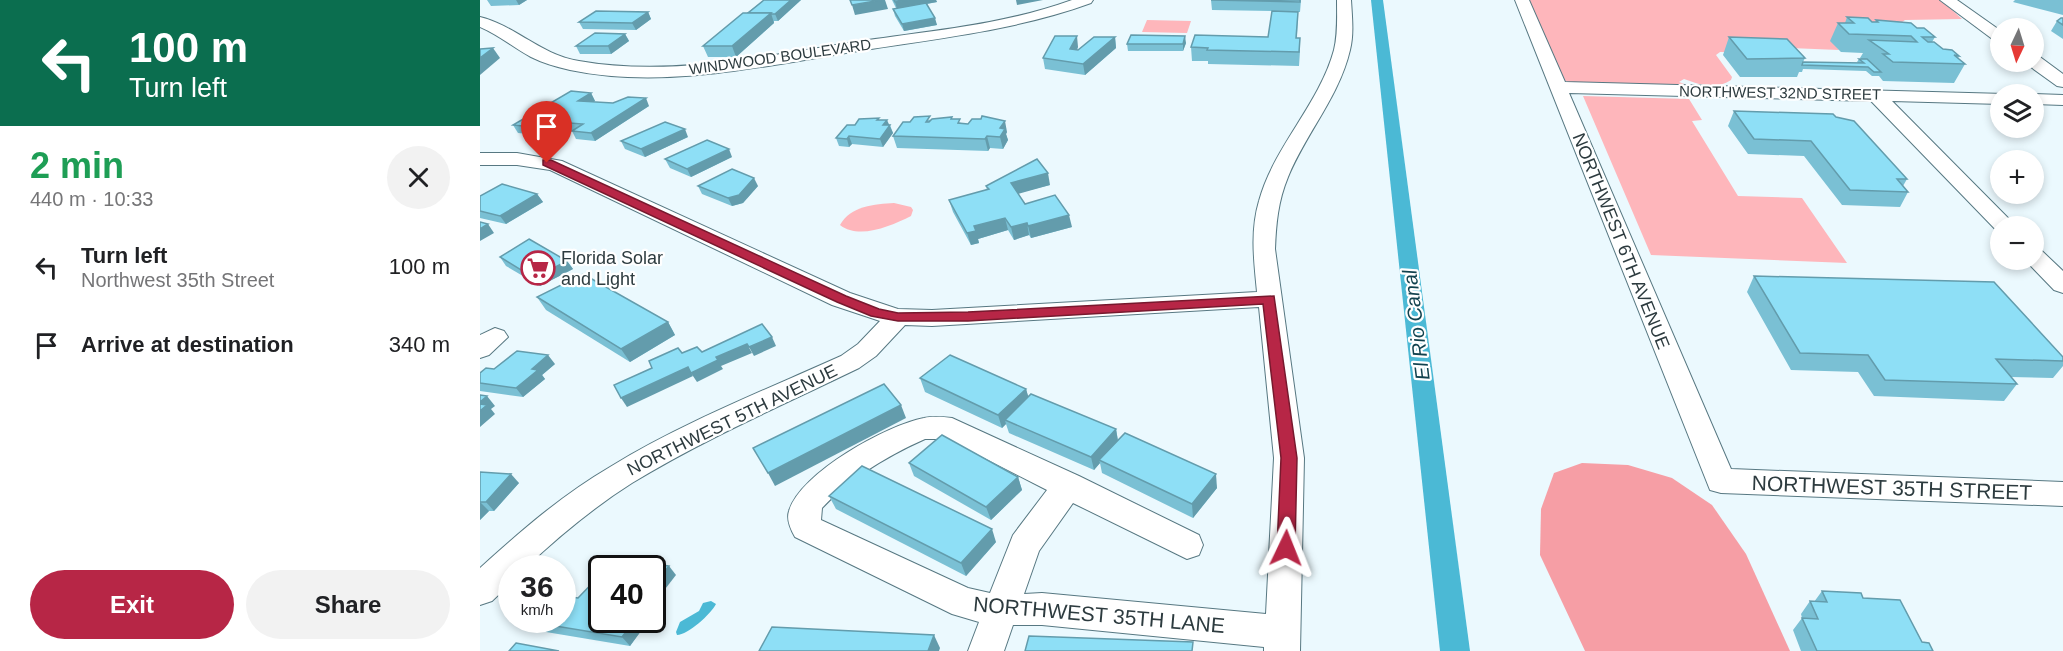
<!DOCTYPE html>
<html lang="en">
<head>
<meta charset="utf-8">
<style>
	body { margin:0; font-family:Arial,sans-serif; background:#f2f2f2; color:#202124; height:100vh; display:flex; flex-direction:column; font-size:22px; white-space:nowrap }
	* { box-sizing:border-box; margin:0 }
	p { font-size:20px; color:#757577 }
	.icon { flex:none; width:33px; height:33px; fill:none; stroke:currentColor; stroke-width:2; stroke-linecap:round; stroke-linejoin:round }
	.map { position:relative; flex:1; overflow:hidden }
	.drawer { display:flex; flex-direction:column; background:#fff; width:480px }
	.drawer>* { flex:none }
	.banner { background:#0b6e4f; color:#fff; overflow:hidden }
	.needle { width:39px; rotate:184deg }
	.fabs { position:absolute; left:1510px; top:18px; display:grid; gap:12px }
	.fabs a { display:grid; place-items:center; width:54px; height:54px; border-radius:50%; background:#fff; box-shadow:0 3px 9px #0003; font-size:30px }
	.speed { position:absolute; left:18px; top:555px; display:flex; gap:12px; font-size:30px; font-weight:700; text-align:center }
	.speed>* { display:grid; place-content:center; width:78px; height:78px; border-radius:50%; background:#fff; box-shadow:0 3px 9px #0003; line-height:1 }
	.speed small { font-size:15px; font-weight:400 }
	.speed .limit { border:3px solid #111; border-radius:9px; background:#fff; color:#111 }
	.pin { position:absolute; display:grid; place-items:center; width:51px; height:51px; color:#fff; margin:-62px -26px; border-radius:50% 50% 50% 0; rotate:-45deg; box-shadow:0 0 6px #0007 }
	.pin .icon { rotate:45deg }
	.me { position:absolute; width:66px; margin:-33px; rotate:2deg; stroke-linejoin:round; filter:drop-shadow(0 0 4px #0008) }
	.turn { display:flex; align-items:center; gap:21px; height:126px; padding:0 30px; font-size:27px }
	.turn .icon { width:78px; height:78px; stroke-width:2.5 }
	.turn b { display:block; font-size:42px; line-height:51px }
	.round { display:grid; place-items:center; flex:none; width:63px; height:63px; border-radius:32px; background:#f2f2f2 }
	.head { display:flex; align-items:center; justify-content:space-between; height:102px; padding:0 30px }
	h1 { font-size:36px; font-weight:700; line-height:45px; color:#1e9e55 }
	.button { display:flex; gap:12px; margin-top:auto; padding:12px 30px }
	.button a { flex:1; height:69px; border-radius:36px; background:#b72646; color:#fff; font-size:24px; font-weight:700; line-height:69px; text-align:center }
	.button a+a { background:#f2f2f2; color:#202124 }
	ul { padding:0; list-style:none }
	li { display:flex; align-items:center; gap:18px; height:78px; padding:0 30px }
	li div { flex:1 }
	li b { display:block; font-size:22px }
	li em { font-style:normal }
	main { display:flex; flex:1; min-height:0 }
	.map>svg:first-child { display:block }
	.green { fill:#feb6bb }
	.forest { fill:#f69ea5 }
	.water { fill:#4bb9d5 }
	.lines { fill:none; stroke-linecap:round; stroke-linejoin:round }
	.canal { fill:#4bb9d5; fill-rule:evenodd }
	.minor-casing { stroke:#577882; stroke-width:2 }
	.minor { fill:#fff; fill-rule:evenodd }
	.wall { fill:#7ac0d4 }
	.shaded-wall { fill:#639cac }
	.building { fill:#8edff6; stroke:#639cac; stroke-width:1.5 }
	.route { fill:#b72646; stroke:#77192e; stroke-width:1.5 }
	.labels { text-anchor:middle; stroke-width:4.5; stroke-linejoin:round; paint-order:stroke }
	.far-street-label { font-size:15px; fill:#2d3b3f; stroke:#fff }
	.street-label { font-size:18px; fill:#2d3b3f; stroke:#fff }
	.poi-label { font-size:18px; fill:#2d3b3f; stroke:#fff; text-anchor:start }
	.water-label { font-size:20px; font-style:italic; fill:#11424e; stroke:#fff }
	.near-street-label { font-size:21px; fill:#2d3b3f; stroke:#fff }
</style>
</head>
<body>
<main>
<section class="drawer">
<div class="banner">
<div class="turn"><svg class="icon" aria-label="left" viewBox="0 0 24 24"><path d="M17 20v-9H6M10 6l-5 5 5 5"/></svg><div><b>100 m</b>Turn left</div></div>
</div>
<div class="head"><div><h1>2 min</h1><p>440 m · 10:33</p></div><a class="round"><svg class="icon" aria-label="close" viewBox="0 0 24 24"><path d="M6 6l12 12M18 6L6 18"/></svg></a></div>
<ul>
<li><svg class="icon" aria-label="left" viewBox="0 0 24 24"><path d="M17 20v-9H6M10 6l-5 5 5 5"/></svg><div><b>Turn left</b><p>Northwest 35th Street</p></div><em>100 m</em></li>
<li><svg class="icon" aria-label="arrive" viewBox="0 0 24 24"><path d="M6 21V4h12l-3 4 3 4H6"/></svg><div><b>Arrive at destination</b></div><em>340 m</em></li>
</ul>
<div class="button"><a>Exit</a><a>Share</a></div>
</section>
<div class="map">
<svg width="1583" height="651" viewBox="0 0 1583 651">
	<rect width="100%" height="100%" fill="#ebf9fe"/>
	<g class="green">
		<path d="M1049,0H1461L1482,19L1425,20L1418,25L1351,40L1359,50L1288,47L1259,52H1240L1236,55L1252,77L1251,80C1235,90 1221,85 1204,79L1199,82L1212,87L1088,82L1082,79Z"/>
		<path d="M667,20L711,21L707,33L662,32Z"/>
		<path d="M1103,96L1209,99L1222,120L1212,121L1258,196L1322,198L1367,263L1171,255Z"/>
		<path d="M414,203L431,207L433,210L431,216C411,226 379,240 360,225C370,206 395,204 414,203Z"/>
	</g>
	<path class="forest" d="M1102,463L1148,465L1192,478L1232,505L1266,554L1310,651H1105L1060,555L1061,509L1074,473Z"/>
	<path class="water" d="M231,601L236,604C231,614 208,635 197,635L196,632L200,622L219,611L223,603Z"/>
	<g class="lines">
		<path class="canal" d="M891,0H903L990,651H960Z"/>
		<defs>
			<g id="minor">
				<path d="M592,0H613L611,3C537,30 461,38 384,50C289,65 186,90 90,70C77,67 63,63 51,57C34,48 19,35 0,27V17C36,26 61,55 99,61C194,78 293,54 388,40C457,30 526,24 592,0Z"/>
				<path d="M857,0H871C872,17 874,34 870,50C859,97 826,133 808,177C798,201 796,224 795,249L824,458L820,651H784V647L562,625H533L524,651H488L499,622L472,614L315,537C311,530 306,520 309,511C320,473 407,425 444,418C453,416 463,417 472,418L599,476L719,535L723,545L719,555L707,559L593,503L559,551L544,594L562,593L786,614L794,458L779,307L452,326L425,325L396,356L379,368C303,405 224,439 152,483C114,507 78,537 45,568H32V582L12,601L0,605V568C41,531 82,495 130,467C202,423 283,391 361,356L378,344L400,321L352,305L70,170L37,165H0V153H37L82,161L370,293L418,309L452,310L777,292C774,261 770,231 779,201C794,146 839,105 854,50C858,34 857,17 857,0ZM445,439H467L567,490L533,535L510,593L488,588L341,520L342,508C370,478 407,456 445,439Z"/>
				<path d="M1035,0H1049L1085,82L1525,94H1521V104L1412,101L1536,226H1521V232L1517,231L1391,101L1089,93L1251,469L1583,482V506L1241,493L1230,490Z"/>
				<path d="M1460,0H1477L1521,31V43L1515,41Z"/>
				<path d="M1554,56L1560,57L1583,74V87L1577,86L1548,65L1546,62H1554Z"/>
				<path d="M1550,94H1554L1583,95V105L1554,104V94Z"/>
				<path d="M1554,249L1562,251L1583,271V293L1574,290L1545,260H1554Z"/>
				<path d="M15,328L24,331L28,337L9,355L0,358V335Z"/>
			</g>
		</defs>
		<use href="#minor" class="minor-casing"/>
		<use href="#minor" class="minor"/>
	</g>
	<g class="wall">
		<path d="M7,0H47L39,5L11,6Z"/>
		<path d="M284,0H321L298,21H294V23L256,57H228L223,46Z"/>
		<path d="M412,0H456L457,2L447,4L457,25L424,31L415,16L413,9L416,8Z"/>
		<path d="M731,0H821L820,12H818L817,38L820,51L819,66L728,64V61H712L711,47L788,37L792,11L732,10Z"/>
		<path d="M1535,0H1583V15L1533,2Z"/>
		<path d="M168,12L171,19L156,30L103,29L99,22Z"/>
		<path d="M1367,17L1392,22H1395L1396,20L1437,28L1455,37L1452,42L1463,49L1479,56L1478,59L1485,64L1474,83L1403,81L1399,76H1392L1386,71L1323,69L1322,72H1319L1317,77H1260L1243,55L1249,37L1325,58L1323,62L1378,63L1377,62L1379,59H1381L1380,58L1383,53L1361,52L1350,41L1358,23H1365Z"/>
		<path d="M1583,18V39L1571,31L1577,21Z"/>
		<path d="M145,34L149,41L131,54H100L96,46Z"/>
		<path d="M635,37L636,48L605,75L565,69L563,58L598,47L597,50Z"/>
		<path d="M706,43L703,51H648L647,44Z"/>
		<path d="M111,93L115,101L113,102L169,106L115,141L96,139L92,131L69,128L58,135L38,133L33,125Z"/>
		<path d="M1254,111L1356,117L1427,179L1423,186L1428,192L1420,207L1362,205L1324,156L1268,154L1248,126Z"/>
		<path d="M472,117V119L481,123L527,132L526,134L528,140L523,149L510,148L508,151L417,148L413,136L430,122Z"/>
		<path d="M399,120L410,125L413,133L403,147L372,144L369,147L359,146L356,138L375,125Z"/>
		<path d="M208,137L165,157L145,149L141,141Z"/>
		<path d="M252,157L211,177L190,168L185,159Z"/>
		<path d="M570,185L538,193L545,204L592,227L551,238L549,235L534,240L528,230L498,239L499,243L491,245L473,212L469,200L507,190L506,186Z"/>
		<path d="M218,186H278L263,203L252,206L222,194Z"/>
		<path d="M57,194L63,202L26,224L0,218V196Z"/>
		<path d="M20,257L87,261L93,269L60,286L26,266Z"/>
		<path d="M1274,276L1583,357V366L1573,378L1531,377L1537,384L1524,401L1394,396L1378,372L1311,370L1267,292Z"/>
		<path d="M57,297L188,322L195,335L150,362L66,310Z"/>
		<path d="M75,364L62,375L65,379L43,397L0,391V373L14,369Z"/>
		<path d="M440,378L546,389L548,397L636,429L638,440L737,488L713,518L622,473L620,463L614,470L529,433L526,424L522,428L445,392Z"/>
		<path d="M429,463L538,477L542,490L511,520L434,476Z"/>
		<path d="M0,472L39,483L14,511H9L0,520Z"/>
		<path d="M349,496L516,542L486,576L356,509Z"/>
		<path d="M1342,591L1383,598L1453,651H1321L1313,630L1322,618L1321,614L1330,601L1334,602Z"/>
		<path d="M98,598L122,620H169L150,646L60,631L51,622Z"/>
	</g>
	<g class="shaded-wall">
		<path d="M36,0H47L39,5Z"/>
		<path d="M311,0H321L298,21L295,14Z"/>
		<path d="M401,0H405L408,9L375,15L372,5Z"/>
		<path d="M429,0H456L457,2L417,9L415,2Z"/>
		<path d="M536,0H563L537,5Z"/>
		<path d="M168,12L171,19L156,30L152,23Z"/>
		<path d="M291,13L294,23L256,57L252,46Z"/>
		<path d="M455,18L457,25L424,31L422,24Z"/>
		<path d="M145,34L149,41L131,54L128,46Z"/>
		<path d="M597,36L598,47L592,60L590,49Z"/>
		<path d="M705,36L706,43L703,51V44Z"/>
		<path d="M635,37L636,48L605,75L603,64Z"/>
		<path d="M13,48L20,58L0,75V58Z"/>
		<path d="M111,93L115,101L102,109L98,101Z"/>
		<path d="M166,98L169,106L115,141L111,133Z"/>
		<path d="M407,120L413,133L403,147L400,139L403,125Z"/>
		<path d="M64,121L69,128L58,135L53,127Z"/>
		<path d="M525,121L527,132L526,134L528,140L523,149L520,137V128Z"/>
		<path d="M205,129L208,137L165,157L161,149Z"/>
		<path d="M369,136L372,144L369,147L367,139Z"/>
		<path d="M507,136L510,148L508,151L505,139Z"/>
		<path d="M249,149L252,157L211,177L207,169Z"/>
		<path d="M568,173L570,185L534,195L531,183Z"/>
		<path d="M274,178L278,186L263,203L252,206L248,198Z"/>
		<path d="M57,194L63,202L26,224L20,216Z"/>
		<path d="M589,215L592,227L551,238L548,226Z"/>
		<path d="M525,218L528,230L498,239L499,243L491,245L487,233L494,226Z"/>
		<path d="M547,223L549,235L534,240L531,227Z"/>
		<path d="M8,224L14,233L0,241V229Z"/>
		<path d="M87,261L93,269L60,286L54,278Z"/>
		<path d="M188,322L195,335L150,362L141,349Z"/>
		<path d="M292,337L296,346L274,356L269,347Z"/>
		<path d="M267,344L272,353L241,366L243,369L217,382L211,373L236,357Z"/>
		<path d="M68,355L75,364L62,375L65,379L43,397L36,388L52,369Z"/>
		<path d="M208,367L213,376L147,407L141,398Z"/>
		<path d="M546,389L550,402L525,420L526,424L522,428L518,415Z"/>
		<path d="M7,396L15,406L11,409L15,414L0,427V402Z"/>
		<path d="M421,405L426,418L295,486L288,473Z"/>
		<path d="M636,429L638,442L619,460L620,463L614,470L611,457Z"/>
		<path d="M31,474L39,483L14,511L6,502Z"/>
		<path d="M736,474L737,488L713,518L712,504Z"/>
		<path d="M538,477L542,490L511,520L506,507Z"/>
		<path d="M0,502L9,511L0,520Z"/>
		<path d="M512,529L516,542L486,576L481,563Z"/>
		<path d="M189,566L196,575L172,606V587Z"/>
		<path d="M155,620H169L150,646L142,637Z"/>
		<path d="M454,635L460,648L459,651H448Z"/>
	</g>
	<g class="building">
		<path d="M284,0H311L295,14H291V13H268Z"/>
		<path d="M370,0H401L372,5Z"/>
		<path d="M414,0H429L415,2Z"/>
		<path d="M731,0H820V2Z"/>
		<path d="M446,3L455,18L422,24L413,9Z"/>
		<path d="M116,11L168,12L152,23L99,22Z"/>
		<path d="M792,11L818,12L816,38H820L819,52L727,50L728,48L711,47L715,35L788,37Z"/>
		<path d="M263,13H291L252,46H223Z"/>
		<path d="M1367,17L1388,18L1392,22H1398L1396,20L1431,23L1437,28H1444L1455,37H1442L1448,42H1454L1463,49L1472,50L1479,56L1474,55L1485,64L1413,62L1403,54H1409L1389,40L1437,42L1431,36L1369,34L1358,23H1374Z"/>
		<path d="M1581,18H1583V25L1577,21Z"/>
		<path d="M115,33L145,34L128,46H96Z"/>
		<path d="M651,35L705,36L703,44H647Z"/>
		<path d="M575,36H597L590,49L598,50L614,37H635L603,64L563,58Z"/>
		<path d="M1249,37L1307,39L1325,58L1267,59Z"/>
		<path d="M13,48L0,58V49Z"/>
		<path d="M1379,59H1387L1401,72H1394L1388,67L1322,65L1323,62L1384,63Z"/>
		<path d="M91,91L111,93L98,101L133,103L148,97L166,98L111,133L92,131L103,124L64,121L53,127L33,125Z"/>
		<path d="M1254,111L1353,114L1356,117L1374,121L1427,179H1417L1428,192L1370,190L1331,141L1274,139Z"/>
		<path d="M450,116L446,122H449L452,119L472,117L471,119H480L478,123L488,124L492,119H501L502,116L525,121L520,128L525,129L520,137L507,136L505,139L413,136L423,122H430L434,117Z"/>
		<path d="M399,118L397,120H407L403,125H410L400,139L369,136L367,139L356,138L367,125H375L379,119Z"/>
		<path d="M185,122L205,129L161,149L141,141Z"/>
		<path d="M227,140L249,149L207,169L185,159Z"/>
		<path d="M557,159L568,173L531,183L545,204L575,195L589,215L548,226L547,223L531,227L525,218L494,226L496,231L487,233L469,200L509,189L506,186Z"/>
		<path d="M252,169L274,178L259,195L248,198L218,186Z"/>
		<path d="M22,184L57,194L20,216L0,211V196Z"/>
		<path d="M0,222L8,224L0,229Z"/>
		<path d="M49,239L87,261L54,278L20,257Z"/>
		<path d="M103,274L188,322L141,349L57,297Z"/>
		<path d="M1274,276L1514,282L1583,357V361L1516,359L1537,384L1405,380L1388,355L1320,353Z"/>
		<path d="M282,324L292,337L269,347L267,344L236,357L238,360L211,373L208,367L141,398L134,385L172,368L169,361L198,348L202,353L217,347L222,352Z"/>
		<path d="M37,351L68,355L52,369L58,370L36,388L0,383V373L6,368L14,369Z"/>
		<path d="M470,355L546,389L518,415L440,378Z"/>
		<path d="M404,384L421,405L288,473L273,448Z"/>
		<path d="M551,394L636,429L611,457L525,420Z"/>
		<path d="M0,395L7,396L0,402Z"/>
		<path d="M0,404L7,405L0,411Z"/>
		<path d="M645,433L736,474L712,504L619,460Z"/>
		<path d="M462,435L538,477L506,507L429,463Z"/>
		<path d="M382,466L512,529L481,563L349,496Z"/>
		<path d="M0,472L31,474L6,502H0Z"/>
		<path d="M135,558L189,566L172,587V568H126Z"/>
		<path d="M122,573V620H155L142,637L51,622L53,620H82V596L98,598Z"/>
		<path d="M1342,591L1381,593L1383,598L1420,600L1442,642L1449,643L1453,651H1337L1322,618L1338,619L1330,601L1347,602Z"/>
		<path d="M292,627L454,635L448,651H279Z"/>
		<path d="M549,636L713,642L712,651H545Z"/>
		<path d="M36,643L79,651H29Z"/>
	</g>
	<path class="route" d="M63,160H71L366,296L399,309L418,313L488,312L794,296L817,458L815,548L812,553L806,555L800,553L797,548L801,458L783,304L488,321H418L391,316L357,302L63,165Z"/>
	<defs>
		<symbol id="supermarket-ring" viewBox="-11 -11 22 22"><circle r="9.5" fill="#fff" stroke="#b72646" stroke-width="1.5"/><path d="M-6-5.5h2.5l.6 2H6L4.5 2H-2.5L-4.4-4H-6ZM-1.5 3.2a1.3 1.3 0 1 0 .1 0ZM3 3.2a1.3 1.3 0 1 0 .1 0Z" fill="#b72646"/></symbol>
	</defs>
	<g fill-rule="evenodd">
		<use href="#supermarket-ring" x="39" y="249" width="38" height="38"/>
	</g>
	<g class="labels">
		<g class="far-street-label">
			<text transform="translate(300 57) rotate(-8)" y="5">WINDWOOD BOULEVARD</text>
			<text transform="translate(1300 93) rotate(1)" y="5">NORTHWEST 32ND STREET</text>
		</g>
		<g class="street-label">
			<text transform="translate(1141 241) rotate(68)" y="6">NORTHWEST 6TH AVENUE</text>
			<text transform="translate(252 420) rotate(-26)" y="6">NORTHWEST 5TH AVENUE</text>
		</g>
		<g class="poi-label">
			<text x="81" y="264">Florida Solar<tspan x="81" dy="21">and Light</tspan></text>
		</g>
		<g class="water-label">
			<text transform="translate(936 325) rotate(-97)" y="7">El Rio Canal</text>
		</g>
		<g class="near-street-label">
			<text transform="translate(1412 488) rotate(2)" y="7">NORTHWEST 35TH STREET</text>
			<text transform="translate(619 615) rotate(5)" y="7">NORTHWEST 35TH LANE</text>
		</g>
	</g>
</svg>
<div class="fabs">
<a><svg class="needle" viewBox="-14 -14 28 28"><path d="M0-13l5 13h-10z" fill="#e53935"/><path d="M0 13l5-13h-10z" fill="#757577"/></svg></a>
<a><svg class="icon" aria-label="layers" viewBox="0 0 24 24"><path d="M12 4l9 5-9 5-9-5zM3 14l9 5 9-5"/></svg></a>
<a>+</a>
<a>−</a>
</div>
<div class="speed"><div>36<small>km/h</small></div><div class="limit">40</div></div>
<div class="pin" style="left:67px;top:163px;background:#d93025"><svg class="icon" aria-label="arrive" viewBox="0 0 24 24"><path d="M6 21V4h12l-3 4 3 4H6"/></svg></div>
<svg class="me" style="left:806px;top:548px" viewBox="-20 -20 40 40"><path d="M0-17L14 15 0 8-14 15z" fill="#b72646" stroke="#fff" stroke-width="4"/></svg>
</div>
</main>
</body>
</html>
